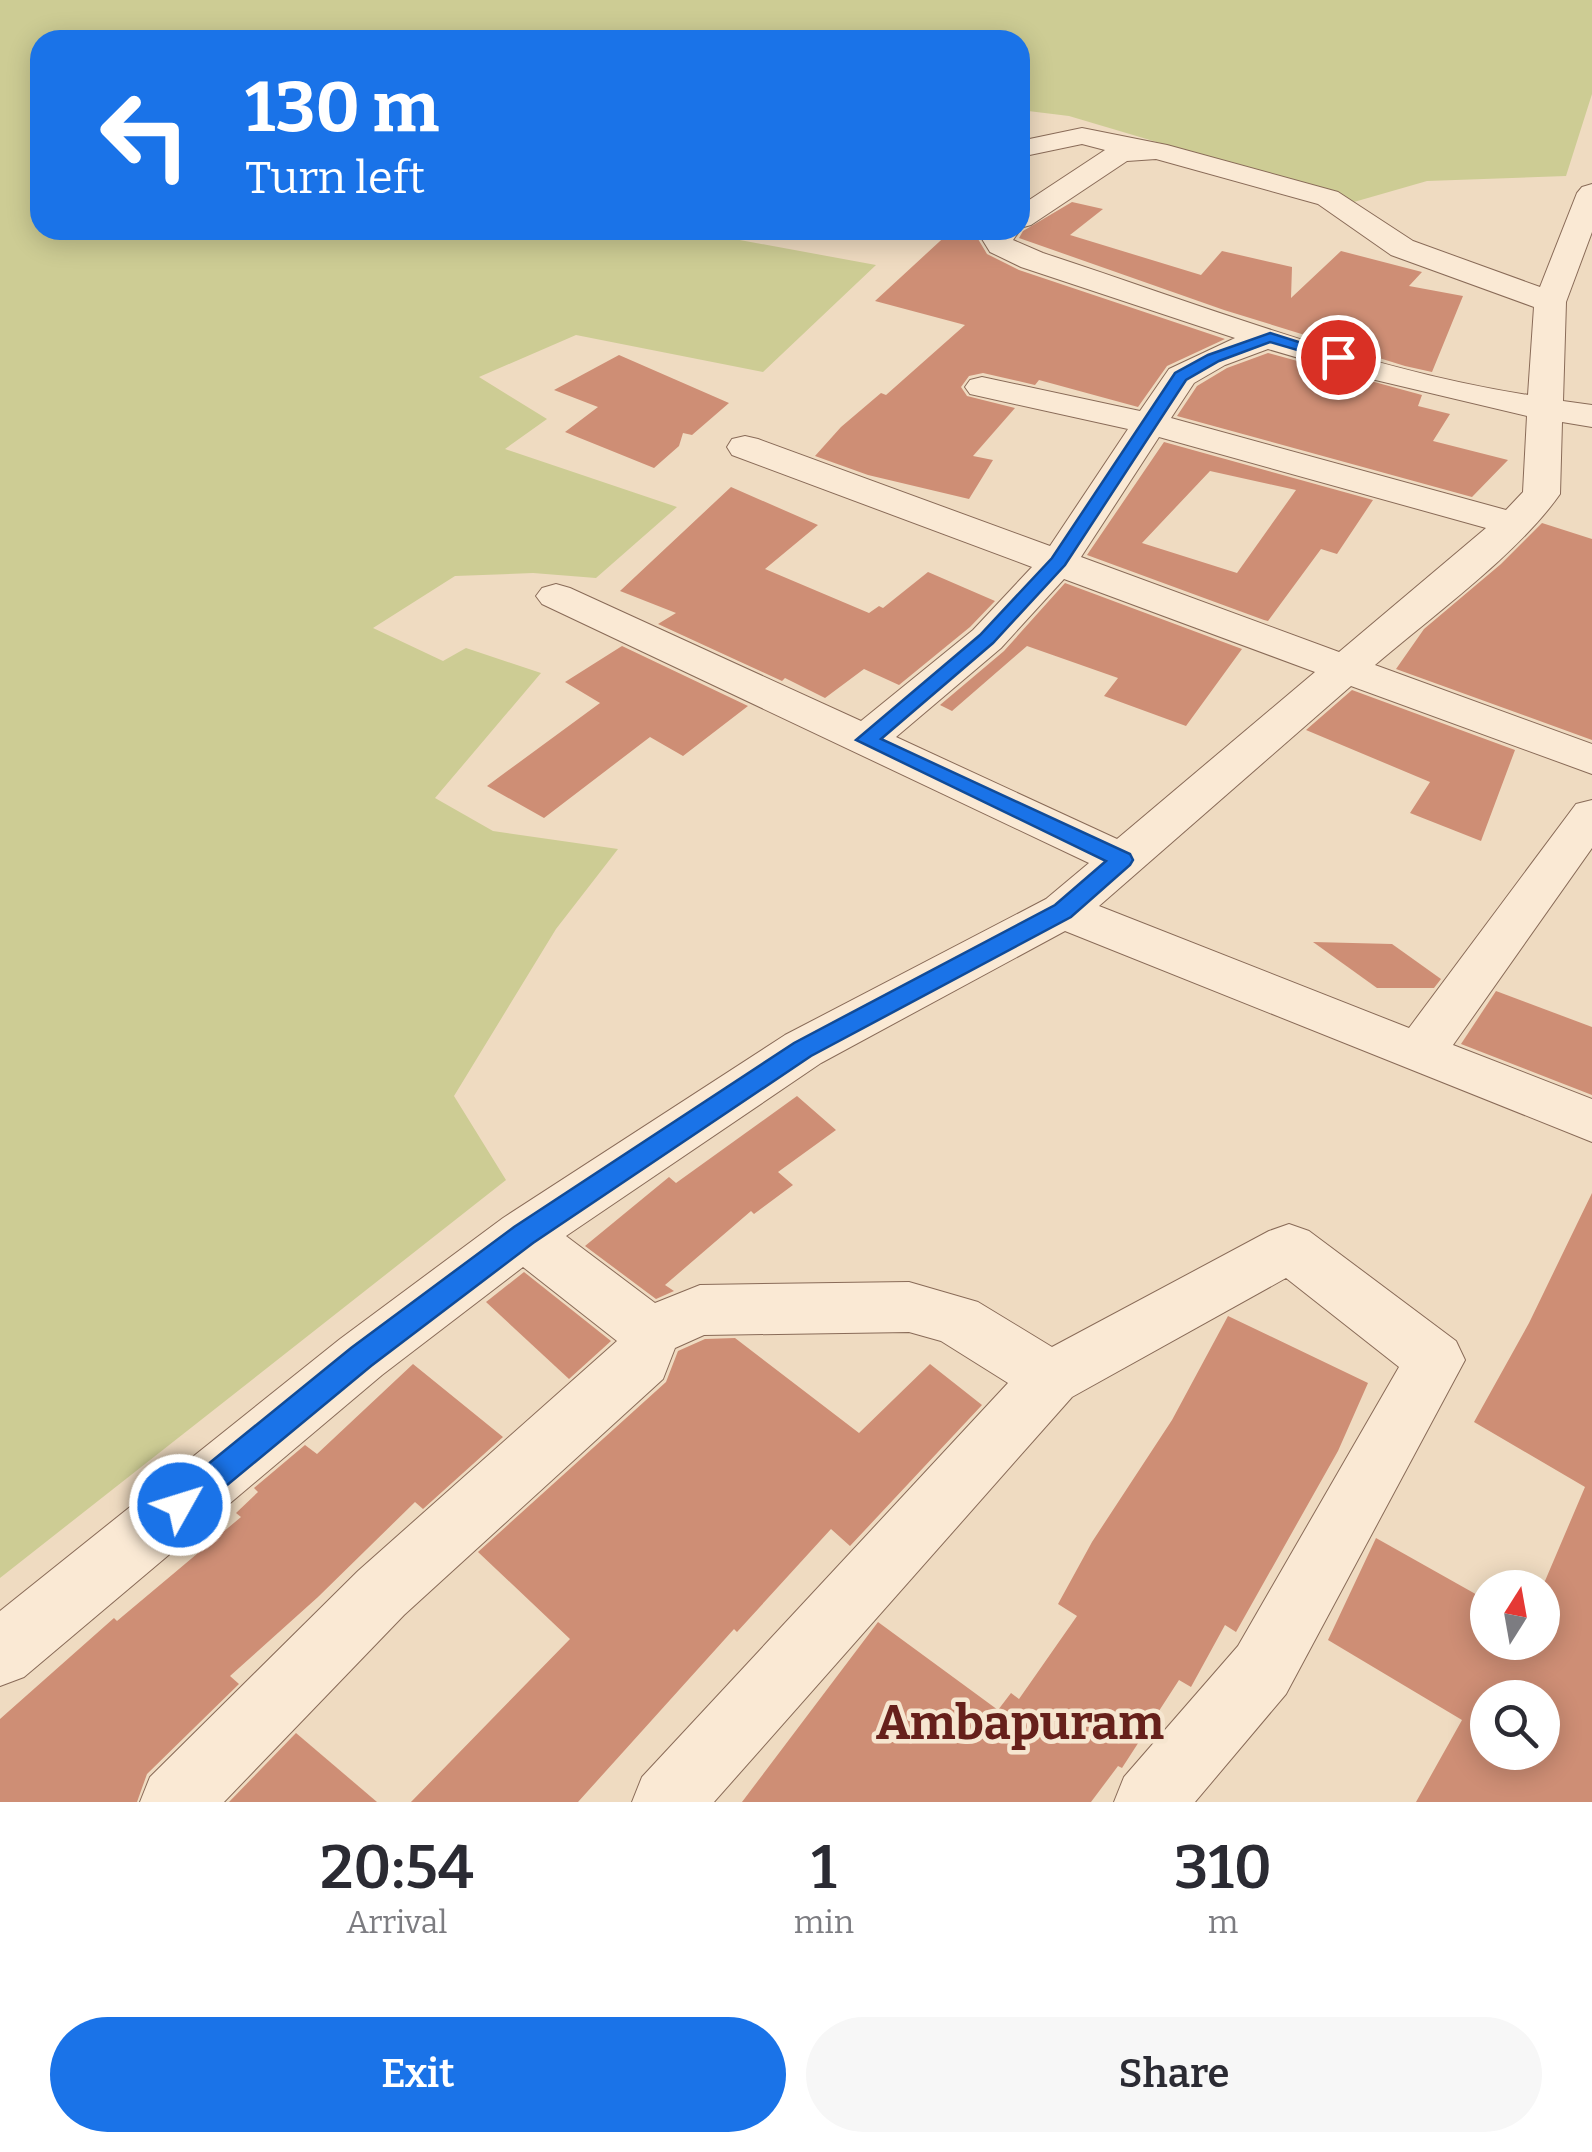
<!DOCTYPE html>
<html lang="en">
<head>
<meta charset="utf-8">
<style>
	body { margin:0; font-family:Bitter,serif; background:#f7f7f7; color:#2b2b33; height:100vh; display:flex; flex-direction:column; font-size:38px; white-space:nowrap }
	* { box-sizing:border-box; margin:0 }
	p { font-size:32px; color:#7c7c81 }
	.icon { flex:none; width:55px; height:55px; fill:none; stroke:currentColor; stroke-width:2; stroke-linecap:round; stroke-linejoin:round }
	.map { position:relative; height:1802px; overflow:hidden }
	.details { display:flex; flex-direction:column; background:#fff; flex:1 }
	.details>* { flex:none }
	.top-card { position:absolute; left:30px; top:30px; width:1000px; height:210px; border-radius:30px; box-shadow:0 5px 25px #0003; background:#1a73e8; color:#fff; overflow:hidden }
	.needle { width:65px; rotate:11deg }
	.buttons { position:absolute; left:1470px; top:1570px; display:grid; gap:20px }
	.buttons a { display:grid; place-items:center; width:90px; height:90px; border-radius:50%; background:#fff; box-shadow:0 5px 25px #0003; font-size:50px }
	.pin { position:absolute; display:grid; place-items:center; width:85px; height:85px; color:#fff; margin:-42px; border:5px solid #fff; border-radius:50%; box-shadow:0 2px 10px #0007 }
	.me { position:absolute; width:110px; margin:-55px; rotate:51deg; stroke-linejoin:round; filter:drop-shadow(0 0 8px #0008) }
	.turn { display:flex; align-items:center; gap:35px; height:210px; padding:0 50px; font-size:45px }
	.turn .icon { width:130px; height:130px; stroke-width:2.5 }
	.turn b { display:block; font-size:70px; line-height:85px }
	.eta { display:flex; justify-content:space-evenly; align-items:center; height:170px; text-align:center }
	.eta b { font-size:60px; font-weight:600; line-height:70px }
	.primary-button { display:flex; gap:20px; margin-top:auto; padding:20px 50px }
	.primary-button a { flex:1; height:115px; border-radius:60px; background:#1a73e8; color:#fff; font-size:40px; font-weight:600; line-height:115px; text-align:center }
	.primary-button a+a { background:#f7f7f7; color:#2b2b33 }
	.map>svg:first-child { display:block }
	.green { fill:#cdcc94 }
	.building { fill:#ce8e75; fill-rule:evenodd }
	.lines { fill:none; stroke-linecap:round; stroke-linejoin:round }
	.street-casing { stroke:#896b58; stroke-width:2 }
	.street { fill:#fae9d4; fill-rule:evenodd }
	.route { fill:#1a73e8; stroke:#114b97; stroke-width:2.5 }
	.labels { text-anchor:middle; stroke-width:9; stroke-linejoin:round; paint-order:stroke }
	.near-quarter-label { font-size:48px; font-weight:bold; fill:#66201b; stroke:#f6e6d0 }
</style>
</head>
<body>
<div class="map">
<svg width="1592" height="1802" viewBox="0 0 1592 1802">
	<rect width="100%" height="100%" fill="#efdbc1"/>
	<path class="green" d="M0,0H1592V94L1566,176L1427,181L1340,206L1187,151L1069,116L1020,110V40H40V230H736L729,238L876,265L763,372L576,335L479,377L547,419L505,449L677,507L596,578L533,573L455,576L373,628L443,661L466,648L541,673L435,798L493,831L618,849L556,929L454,1096L506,1180L0,1578Z"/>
	<g class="building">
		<path d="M1072,202L1103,209L1070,235L1201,275L1222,251L1292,267L1291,298L1341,251L1422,272L1409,286L1463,296L1432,372L1405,366L1224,310L1019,238L1023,231Z"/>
		<path d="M952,230H984L978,239L987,254L1019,270L1225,339L1167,366L1138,407L1039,380L1035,385L983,373L969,376L961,387L967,396L1015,408L973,456L993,460L969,499L868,475L815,456L841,427L881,393L886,395L965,325L875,301Z"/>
		<path d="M1268,353L1422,395L1418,406L1450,414L1433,441L1508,460L1472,497L1177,416L1197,386L1227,368Z"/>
		<path d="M619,355L729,403L692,435L683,433L679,446L654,468L565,432L598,407L554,390Z"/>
		<path d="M1164,442L1373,500L1337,554L1321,549L1268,621L1264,620L1087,555ZM1210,471L1296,490L1237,573L1142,543Z"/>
		<path d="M731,487L818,525L765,569L869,613L879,606L883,608L928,572L995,601L970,627L899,685L864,669L825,698L785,678L782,681L658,624L676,613L620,591Z"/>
		<path d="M1542,523L1592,539V740L1396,669L1424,629L1501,564Z"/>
		<path d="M1065,583L1242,649L1186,726L1104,696L1118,678L1027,646L952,711L940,705L1004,651Z"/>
		<path d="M622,646L748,706L683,756L650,737L544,818L487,786L600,703L565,682Z"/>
		<path d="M1352,690L1515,750L1481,841L1410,813L1430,782L1306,730Z"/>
		<path d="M1313,942L1392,944L1441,979L1434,988H1377Z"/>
		<path d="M1496,991L1592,1027V1095L1461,1044Z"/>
		<path d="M797,1096L836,1130L778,1172L793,1185L754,1214L751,1211L665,1285L674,1291L656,1299L585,1246L669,1177L676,1183Z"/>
		<path d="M1592,1193V1802H1416L1462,1720L1328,1640L1376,1538L1488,1601V1642H1542V1588L1585,1487L1474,1422L1529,1323ZM1488,1698H1542V1752H1488Z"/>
		<path d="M524,1272L611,1341L569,1379L486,1302Z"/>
		<path d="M1228,1316L1368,1383L1338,1451L1236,1632L1225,1625L1191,1687L1179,1680L1122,1768L1118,1766L1091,1802H742L878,1622L998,1710L1011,1693L1019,1699L1077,1616L1058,1604L1092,1542L1172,1420Z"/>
		<path d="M735,1338L859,1433L930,1364L982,1405L850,1546L831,1529L737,1632L734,1629L578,1802H411L570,1639L478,1552L666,1382L678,1351L705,1339Z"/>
		<path d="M413,1364L503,1437L423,1509L415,1502L318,1597L230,1676L239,1684L147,1774L137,1802H0V1719L114,1618L117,1621L241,1517L236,1513L258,1492L254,1488L305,1445L317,1454Z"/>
		<path d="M296,1733L377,1802H229Z"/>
	</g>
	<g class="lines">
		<defs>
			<path id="street" d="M1082,128L1167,145L1338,192L1413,241L1540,287L1577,193L1582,187L1592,184V232L1566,302L1563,401L1592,405V427L1562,422L1560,494C1519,553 1431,617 1375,665L1592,744V774L1351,686L1099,906L1409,1028L1576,804L1592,800V848L1453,1045L1592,1099V1142L1065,931L821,1063L566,1236L655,1303L700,1285L909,1282L978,1302L1052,1347L1269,1231L1289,1224L1309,1231L1456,1341L1465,1360L1286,1694L1195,1802H1114L1124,1777L1238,1646L1399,1367L1286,1278L1072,1397L714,1802H632L642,1777L1008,1383L941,1341L909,1332L704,1335L675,1348L663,1379L404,1615L224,1802H140L150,1777L358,1571L617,1341L523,1267L382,1375L24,1677L0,1686V1611L340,1339L503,1218L785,1035L1046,899L1089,863L542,604L536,596L542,588L556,584L570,588L861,721L973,630L1032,567L732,455L727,447L732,439L745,436L758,439L1050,546L1128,429L970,394L965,387L970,380L982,377L1140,411L1169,369L1235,338L1021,267L990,252L982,239L989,230H1020L1013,240L1043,253C1202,305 1362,369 1528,395L1534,307L1391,255L1318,204L1156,159L1127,161L1031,225L1020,228V206L1105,150L1082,144L1020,157V141ZM1268,349L1367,378L1527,416L1523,492L1506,510L1171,418L1194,383L1225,365ZM1159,437L1486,528L1339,652L1081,557ZM1064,579L1315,672L1117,839L896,737L1001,648Z"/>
		</defs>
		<use href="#street" class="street-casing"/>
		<use href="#street" class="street"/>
	</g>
	<path class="route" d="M1270,333L1346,357L1338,362L1270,342L1219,361L1186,380L1065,565L993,643L881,739L1130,854L1133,860L1130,865L1071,917L811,1056L533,1243L371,1366L191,1515L180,1519L170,1515L165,1505L170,1495L351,1348L514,1227L794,1043L1055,905L1106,861L856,740L980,635L1052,558L1175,373L1208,355Z"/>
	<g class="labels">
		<g class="near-quarter-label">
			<text x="1020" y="1739">Ambapuram</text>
		</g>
	</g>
</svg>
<div class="buttons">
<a><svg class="needle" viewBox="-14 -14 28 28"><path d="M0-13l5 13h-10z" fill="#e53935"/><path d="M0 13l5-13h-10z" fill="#7c7c81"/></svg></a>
<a><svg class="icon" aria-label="search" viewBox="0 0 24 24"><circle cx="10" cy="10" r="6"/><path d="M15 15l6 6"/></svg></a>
</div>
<div class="pin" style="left:1338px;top:357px;background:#d93025"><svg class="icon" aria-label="arrive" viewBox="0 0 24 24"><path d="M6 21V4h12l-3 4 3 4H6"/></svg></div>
<svg class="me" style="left:180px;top:1505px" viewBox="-20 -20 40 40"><circle r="17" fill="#1a73e8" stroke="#fff" stroke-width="3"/><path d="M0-11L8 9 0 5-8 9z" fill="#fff"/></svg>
<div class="top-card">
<div class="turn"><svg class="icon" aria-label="left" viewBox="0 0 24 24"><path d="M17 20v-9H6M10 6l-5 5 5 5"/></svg><div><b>130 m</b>Turn left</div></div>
</div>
</div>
<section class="details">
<div class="eta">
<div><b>20:54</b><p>Arrival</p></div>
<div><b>1</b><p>min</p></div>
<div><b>310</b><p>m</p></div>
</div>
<div class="primary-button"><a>Exit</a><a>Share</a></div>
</section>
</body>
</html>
